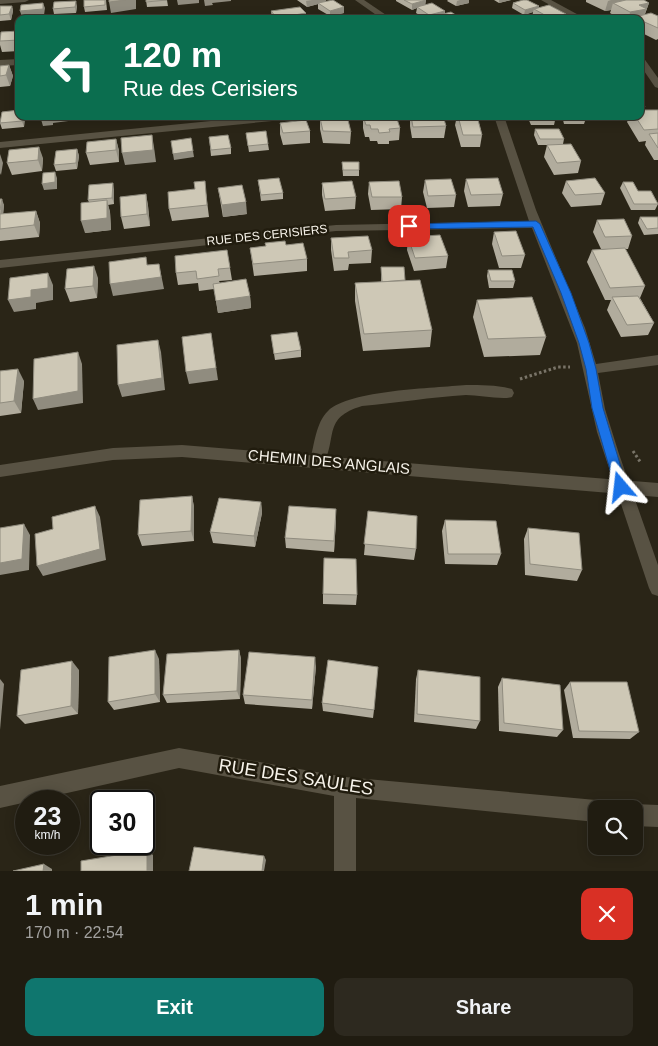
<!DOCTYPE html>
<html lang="en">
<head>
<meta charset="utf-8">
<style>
	body { margin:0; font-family:Helvetica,sans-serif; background:#2d291f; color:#f1f3f6; height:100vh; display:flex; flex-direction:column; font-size:19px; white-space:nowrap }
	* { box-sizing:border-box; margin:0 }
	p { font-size:16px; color:#a2a19f }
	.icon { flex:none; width:28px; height:28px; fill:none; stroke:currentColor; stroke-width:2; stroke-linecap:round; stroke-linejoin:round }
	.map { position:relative; height:871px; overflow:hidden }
	.sheet { display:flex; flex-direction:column; background:#201c11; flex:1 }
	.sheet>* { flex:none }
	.guide { position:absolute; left:15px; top:15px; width:629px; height:105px; border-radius:10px; box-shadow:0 2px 12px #0003,0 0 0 1px #3d3a31; background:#0b6e4f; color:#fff; overflow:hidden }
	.controls { position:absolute; left:588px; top:800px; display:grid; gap:10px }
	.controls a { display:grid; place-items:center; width:55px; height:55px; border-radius:10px; background:#201c11; box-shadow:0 2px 12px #0003,0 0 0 1px #3d3a31; font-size:25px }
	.speed { position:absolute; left:15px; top:790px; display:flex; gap:10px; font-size:25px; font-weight:700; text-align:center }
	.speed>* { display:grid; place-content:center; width:65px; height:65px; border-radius:50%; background:#201c11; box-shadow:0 2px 12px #0003,0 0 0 1px #3d3a31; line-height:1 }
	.speed small { font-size:12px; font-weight:400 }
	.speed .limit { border:2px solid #111; border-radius:8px; background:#fff; color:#111 }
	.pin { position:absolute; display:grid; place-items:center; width:42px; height:42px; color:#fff; margin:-21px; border-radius:10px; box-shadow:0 2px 8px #0006 }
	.me { position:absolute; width:55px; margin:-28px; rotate:343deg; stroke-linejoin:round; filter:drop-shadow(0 0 4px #0008) }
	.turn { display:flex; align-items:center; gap:18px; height:105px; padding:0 25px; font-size:22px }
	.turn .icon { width:65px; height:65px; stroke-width:2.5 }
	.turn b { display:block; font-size:35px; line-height:42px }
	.round { display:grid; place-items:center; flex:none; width:52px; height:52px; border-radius:10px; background:#2d291f }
	.head { display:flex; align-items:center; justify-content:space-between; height:85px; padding:0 25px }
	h1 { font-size:30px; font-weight:800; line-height:38px }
	.cta { display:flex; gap:10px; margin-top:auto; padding:10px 25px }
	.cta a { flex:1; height:58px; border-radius:10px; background:#0f766e; color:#fff; font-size:20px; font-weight:800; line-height:58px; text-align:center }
	.cta a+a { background:#2d291f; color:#f1f3f6 }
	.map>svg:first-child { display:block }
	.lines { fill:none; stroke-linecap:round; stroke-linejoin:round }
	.path { stroke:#797468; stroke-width:3; stroke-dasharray:2.5 2.5; stroke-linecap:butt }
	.minor { fill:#585243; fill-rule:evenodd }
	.tertiary { fill:#585243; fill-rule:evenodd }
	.wall { fill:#b1ac9d }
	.shaded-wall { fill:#908c7f }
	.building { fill:#cec8b6; stroke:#908c7f }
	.route { fill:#1a73e8; stroke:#114b97 }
	.labels { text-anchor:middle; stroke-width:5; stroke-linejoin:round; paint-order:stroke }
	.far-street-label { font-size:12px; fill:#f7f3ea; stroke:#211c0e }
	.street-label { font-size:15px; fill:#f7f3ea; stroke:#211c0e }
	.near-street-label { font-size:18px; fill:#f7f3ea; stroke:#211c0e }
</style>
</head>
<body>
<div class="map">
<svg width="658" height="871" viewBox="0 0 658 871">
	<rect width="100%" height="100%" fill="#2a2517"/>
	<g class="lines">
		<g class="path">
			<path d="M520,379L558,367H570"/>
			<path d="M633,451L641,463"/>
		</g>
		<g class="minor">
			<path d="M0,0H29L25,2L0,4Z"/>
			<path d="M355,0H364L392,19H382Z"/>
			<path d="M541,0H551L586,19H575Z"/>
			<path d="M640,56L643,57L658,78V88L655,87L640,65Z"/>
			<path d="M19,59V65L0,66V60Z"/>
			<path d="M261,116H298L293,119L0,148V142Z"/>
			<path d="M494,116H504L536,210L585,328L596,364L658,355V365L598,373L605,409L619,454L658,565V596L652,594L649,588L597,432L577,343L532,228L336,231L0,268V260L336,225L529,221Z"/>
			<path d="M466,385C482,385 497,385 512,389L514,393L512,397C502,400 479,395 466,395C431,397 397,403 362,406C322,418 338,437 323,465L318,467L313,465L310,461C314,446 316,422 328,411C349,390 435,388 466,385Z"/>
			<path d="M179,748L345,777L596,800L604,803L606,809H596V822L356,798V871H334V796L179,768L0,808V786Z"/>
			<path d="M634,804L658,805V827L634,826V809H626Z"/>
		</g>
		<path class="tertiary" d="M182,445L658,483V497L182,457L113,460L0,477V465L113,448Z"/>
	</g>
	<g class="wall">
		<path d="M84,0H106L107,10L85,12L84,7Z"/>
		<path d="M146,0H167L168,6L147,7Z"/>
		<path d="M297,0H326V1L344,7V13L330,16L318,9V4L307,7Z"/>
		<path d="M396,0H426L425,5L445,11V13L462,19H438V18L426,19L416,13L417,8L412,10L396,1Z"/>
		<path d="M448,0H469V3L456,6L447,1Z"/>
		<path d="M494,0H511L499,3Z"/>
		<path d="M586,0H624L649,3L645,14L658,16V39L656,40L640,32V19H620L610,13L611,10L605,11L586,2Z"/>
		<path d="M513,3L539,6L538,8L565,18L574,19H532L533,12L524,15L512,8Z"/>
		<path d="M0,6H12L13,11L11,20L0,21Z"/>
		<path d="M77,6L76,13L54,14L53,9Z"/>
		<path d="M271,11L306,19H272Z"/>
		<path d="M19,31V51L2,52L0,45V36Z"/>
		<path d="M9,65L13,76L10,86L0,87V66Z"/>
		<path d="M640,99L645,107L644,110H658V160H654L645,145L646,141L639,142L627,122L629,118L610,119L609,116H640Z"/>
		<path d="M25,116L24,127L2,129L0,123Z"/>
		<path d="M83,116H111V119L85,121Z"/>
		<path d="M129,116H143L129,118Z"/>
		<path d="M363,116L400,128L399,140L389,141V144H378L377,141H370L369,137H365L363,128Z"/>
		<path d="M410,116H443L446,126L444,138H412L410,126Z"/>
		<path d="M457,116H477L482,135L480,147H461L455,125Z"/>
		<path d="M527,116H556L554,125H531Z"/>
		<path d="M562,116H585L586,118L584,124H564Z"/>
		<path d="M320,118L351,132L350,144L323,143L320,129Z"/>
		<path d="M280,123L310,131V143L283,145L280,134Z"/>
		<path d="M535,129L564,139L563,144L581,161L578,173L554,175L544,157L547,145H538L534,135Z"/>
		<path d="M246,133L268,144L269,150L249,152Z"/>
		<path d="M209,137L231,148V154L211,156Z"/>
		<path d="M116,139L119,151V162L90,165L86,153Z"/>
		<path d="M77,149L79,156L77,169L56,171L54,165Z"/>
		<path d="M43,158L42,171L12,175L7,163Z"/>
		<path d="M342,162L359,170V176H343Z"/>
		<path d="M466,179L503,194L500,206L468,207L464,191Z"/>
		<path d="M258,180L283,193V199L261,201Z"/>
		<path d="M425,180L456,195L454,207L427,208L423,192Z"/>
		<path d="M566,181L605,193L601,205L571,207L562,193Z"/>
		<path d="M369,182L402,197L401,209L371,210L368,194Z"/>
		<path d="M623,182L658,204L655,210H631L620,188Z"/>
		<path d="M322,183L356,197L355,209L325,211L322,195Z"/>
		<path d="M218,188L247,214L223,217Z"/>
		<path d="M114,189V204L108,205L110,212L111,230L85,233L89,202L88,200Z"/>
		<path d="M206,193L209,217L172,221L169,209Z"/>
		<path d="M146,194L148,206L150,226L124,229L121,217Z"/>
		<path d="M0,199L4,205L3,214L36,211L40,223L39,237L0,241Z"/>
		<path d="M640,217H658V234L644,235L638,223Z"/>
		<path d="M597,220L632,236L628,249H625L645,286L640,298L654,323L648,335L621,337L607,310L611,300H605L587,262L592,250L618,249H601L593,232Z"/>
		<path d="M494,232L525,255L521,268H499L492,244Z"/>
		<path d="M408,237L448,256L446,268L414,271L407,250Z"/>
		<path d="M331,238L372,250L371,263L349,264L348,270L334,271L331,250Z"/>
		<path d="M265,243L286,245L307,259V271L254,276L250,248L266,246Z"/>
		<path d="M227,250L232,280L219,281L220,283L250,296L251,308L218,313L214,289L199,291L198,283L178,285L176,273Z"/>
		<path d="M381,267L405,280L432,330L430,347L363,351L355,301V283L381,282Z"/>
		<path d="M488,270L515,281L513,288H489L487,276Z"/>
		<path d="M98,278L97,298L70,302L65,289Z"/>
		<path d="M477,300L546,337L540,355L484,357L473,317Z"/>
		<path d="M271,335L301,350V357L275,360Z"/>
		<path d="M0,371L24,381L21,413L0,416Z"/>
		<path d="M192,496L194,507V541L142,546L138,535Z"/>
		<path d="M261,502L262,513L255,547L213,543L210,532Z"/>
		<path d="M368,511L416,549L414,560L364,555Z"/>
		<path d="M336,520L334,552L286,548L285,538Z"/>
		<path d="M445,520L501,554L497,565L445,564L442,531Z"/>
		<path d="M528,528L582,570L577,581L525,575L524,539Z"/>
		<path d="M323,594L357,595L356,605L323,604Z"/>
		<path d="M239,650L241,659L240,699L167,703L163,695Z"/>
		<path d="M159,659L160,702L114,710L108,702Z"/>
		<path d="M316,666L312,709L245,704L243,695Z"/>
		<path d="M79,670L78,714L25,724L17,716Z"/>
		<path d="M418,670L480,721L476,729L414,722L416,679Z"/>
		<path d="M502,678L563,730L557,737L499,731L498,687Z"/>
		<path d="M570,682L639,732L630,739L573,738L564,690Z"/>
		<path d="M322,703L374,710L373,718L323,711Z"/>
	</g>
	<g class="shaded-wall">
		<path d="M126,0H136V9L111,13L109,2Z"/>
		<path d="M177,0H199V3L178,5Z"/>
		<path d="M204,0H231V1L212,3L213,5L205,6Z"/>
		<path d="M312,0H326V2L307,7L306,1Z"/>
		<path d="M426,0L425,6L417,7V8L412,10V4Z"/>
		<path d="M460,0H469V3L456,6L457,1Z"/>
		<path d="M499,0H511L499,3Z"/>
		<path d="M611,0H624L622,6L613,3L611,10L605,11L608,1Z"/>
		<path d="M76,1L77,6L76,13L75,7Z"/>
		<path d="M43,3L45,8L44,15L22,17L20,11Z"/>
		<path d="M649,3L643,19L635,17V19H629L630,12L639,5Z"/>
		<path d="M12,6L13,11L11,20L9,14Z"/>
		<path d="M539,6L538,11L534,9L533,12L524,15L525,10Z"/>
		<path d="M344,7V13L330,16V11Z"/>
		<path d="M445,11L444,16L439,15L438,18L429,19V15Z"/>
		<path d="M306,13V19H277V18Z"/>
		<path d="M566,14L564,19H550V18Z"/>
		<path d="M9,65L13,76L10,86L6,75Z"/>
		<path d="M23,116H25L24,127L22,121Z"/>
		<path d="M40,116H76V120L53,123V125L43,126Z"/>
		<path d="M152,135L154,147L156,162L125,165L122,153Z"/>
		<path d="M116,139L119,151V162L116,150Z"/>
		<path d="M39,147L43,158L42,171L38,160Z"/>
		<path d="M77,149L79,156L77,169L76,163Z"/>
		<path d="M193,151L194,157L174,160L173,154Z"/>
		<path d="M0,154L3,163L1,175L0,173Z"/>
		<path d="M55,172L57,178V189L44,190L42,184Z"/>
		<path d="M113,183L114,189V204L112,198Z"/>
		<path d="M146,194L148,206L150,226L147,214Z"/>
		<path d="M2,199L4,205L3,216H0Z"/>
		<path d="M107,200L110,212L111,230L85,233L81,221Z"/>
		<path d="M246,202L247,214L223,217L222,205Z"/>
		<path d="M36,211L40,223L39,237L34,225Z"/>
		<path d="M159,264L164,289L113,296L110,284Z"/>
		<path d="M94,266L98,278L97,298L93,286Z"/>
		<path d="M48,273L53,285V300L36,303V309L14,312L8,300L31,290Z"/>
		<path d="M250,296L251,308L218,313L216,301Z"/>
		<path d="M211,333L218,380L189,384L186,372Z"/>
		<path d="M158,340L161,352L165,390L122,397L118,385Z"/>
		<path d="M78,352L82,364L83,403L38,410L33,399Z"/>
		<path d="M18,369L24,381L21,413L14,401Z"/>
		<path d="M192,496L194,507V541L191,531Z"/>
		<path d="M261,502L262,513L255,547L254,536Z"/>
		<path d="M95,506L100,517L106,560L43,576L37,566Z"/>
		<path d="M336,509V520L334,552V541Z"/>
		<path d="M24,524L30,535L29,570L0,575V563Z"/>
		<path d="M155,650L159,659L160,702L155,694Z"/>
		<path d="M239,650L241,659L240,699L237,691Z"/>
		<path d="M315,657L316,666L312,709V700Z"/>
		<path d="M72,661L79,670L78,714L71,706Z"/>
		<path d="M0,679L4,684L0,730Z"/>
		<path d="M147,850L153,855V871H147Z"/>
		<path d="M264,856L266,860L264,871H262Z"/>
		<path d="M44,864L52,869V871H43Z"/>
	</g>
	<g class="building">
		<path d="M84,0H105V5L84,7Z"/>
		<path d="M109,0H126L109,2Z"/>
		<path d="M146,0H167L146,2Z"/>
		<path d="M333,0L344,7L330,11L318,3Z"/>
		<path d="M404,0H426L412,4Z"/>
		<path d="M523,0H527L539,6L525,10L513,3Z"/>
		<path d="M626,0H644L649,3L639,5L647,9L630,12L613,3Z"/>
		<path d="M76,1L75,7L53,9L54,2Z"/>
		<path d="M43,3V9L20,11L21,5Z"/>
		<path d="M432,3L445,11L429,15L417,7Z"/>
		<path d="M549,5L566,14L550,18L534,9Z"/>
		<path d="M0,6H12L9,14L0,15Z"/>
		<path d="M300,7L306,13L277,18L271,11Z"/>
		<path d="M451,12L462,19L439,18L442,17L439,15Z"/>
		<path d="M651,13L658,16V28L640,20V19L635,17Z"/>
		<path d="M233,15L234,19H207V17Z"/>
		<path d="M569,16L574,19H560Z"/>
		<path d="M197,17V19H174Z"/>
		<path d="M19,31V40L0,41L1,32Z"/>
		<path d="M9,65L6,75L0,76V66Z"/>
		<path d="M640,99L645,107H640Z"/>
		<path d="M19,110V116H23L22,121L0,123L2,112Z"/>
		<path d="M640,110H658V129L644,130L635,116H640Z"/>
		<path d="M347,116L351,132L323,131L320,118Z"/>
		<path d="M363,116H396L400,128L389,129L390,132L379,133L378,129H371L370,125H366Z"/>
		<path d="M411,116H443L446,126L413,127Z"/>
		<path d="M458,116H477L482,135H463Z"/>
		<path d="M565,116H585L586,118H566Z"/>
		<path d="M306,120L310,131L283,133L280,123Z"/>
		<path d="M535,129H559L564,139H540Z"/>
		<path d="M266,131L268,144L248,146L246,133Z"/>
		<path d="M658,133V148L649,134Z"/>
		<path d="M152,135L153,150L122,153L121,138Z"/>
		<path d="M228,135L231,148L211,150L209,137Z"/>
		<path d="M191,138L193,151L173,154L171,141Z"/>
		<path d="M116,139V150L86,153L87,142Z"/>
		<path d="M571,144L581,161L557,163L547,145Z"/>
		<path d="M39,147L38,160L7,163L9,150Z"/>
		<path d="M77,149L76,163L54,165L56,151Z"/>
		<path d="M342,162H359V170H343Z"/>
		<path d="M55,172V182L42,184L43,173Z"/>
		<path d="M279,178L283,193L261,195L258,180Z"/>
		<path d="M498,178L503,194L471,195L466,179Z"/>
		<path d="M595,178L605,193L575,195L566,181Z"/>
		<path d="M451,179L456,195L428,196L425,180Z"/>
		<path d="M205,181L207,205L169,209L168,192L195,189L194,182Z"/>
		<path d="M352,181L356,197L325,199L322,183Z"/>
		<path d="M399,181L402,197H372L369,182Z"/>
		<path d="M623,182H633L638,191H651L658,204H634Z"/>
		<path d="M113,183L112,198L88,200L89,185Z"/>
		<path d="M242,185L246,202L222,205L218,188Z"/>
		<path d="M146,194L147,214L121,217L120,197Z"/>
		<path d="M0,199H2L0,210Z"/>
		<path d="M107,200V218L81,221V203Z"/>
		<path d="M36,211L34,225L0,229V214Z"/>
		<path d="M640,217H658V228L647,229Z"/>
		<path d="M624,219L632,236L605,237L597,220Z"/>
		<path d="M516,231L525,255L502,256L494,232Z"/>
		<path d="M440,235L448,256L415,258L408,237Z"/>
		<path d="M368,236L372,250L348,252L349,258H334L331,238Z"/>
		<path d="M285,241L286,245L303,243L307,259L253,264L250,248L266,246L265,243Z"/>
		<path d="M625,248L645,286L610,288L592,250Z"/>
		<path d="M227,250L230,268L218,269L219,276L197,279L196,271L176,273L175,256Z"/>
		<path d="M146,257L147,265L159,264L161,277L110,284L109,262Z"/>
		<path d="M94,266L93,286L65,289L67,269Z"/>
		<path d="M381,267H404L405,280L382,282Z"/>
		<path d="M488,270H512L515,281H491Z"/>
		<path d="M48,273V288L31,290V297L8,300L10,278Z"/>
		<path d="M246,279L250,296L216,301L213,284Z"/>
		<path d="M420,280L432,330L364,334L355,283Z"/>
		<path d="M638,296L654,323L627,325L612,297Z"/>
		<path d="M532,297L546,337L488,339L477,300Z"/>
		<path d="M297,332L301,350L274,354L271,335Z"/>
		<path d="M211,333L216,368L186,372L182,337Z"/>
		<path d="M158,340L162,378L118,385L117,345Z"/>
		<path d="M78,352V391L33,399L34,359Z"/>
		<path d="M18,369L14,401L0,403V371Z"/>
		<path d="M192,496L191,531L138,535L140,500Z"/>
		<path d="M219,498L261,502L254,536L210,532Z"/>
		<path d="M95,506L100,549L37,566L35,534L53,529L52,517Z"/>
		<path d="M289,506L336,509L334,541L285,538Z"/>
		<path d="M368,511L417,516L416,549L364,544Z"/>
		<path d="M445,520L496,521L501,554H448Z"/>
		<path d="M24,524L22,559L0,563V528Z"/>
		<path d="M528,528L579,533L582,570L530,564Z"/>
		<path d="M324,558L356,559L357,595L323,594Z"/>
		<path d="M155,650V694L108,702L109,657Z"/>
		<path d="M239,650L237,691L163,695L167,654Z"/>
		<path d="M249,652L315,657L312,700L243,695Z"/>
		<path d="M328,660L378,667L374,710L322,703Z"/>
		<path d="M72,661L71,706L17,716L21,670Z"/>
		<path d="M418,670L480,677V721L417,714Z"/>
		<path d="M502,678L560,685L563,730L504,723Z"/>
		<path d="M570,682H627L639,732L579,731Z"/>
		<path d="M194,847L264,856L262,871H189Z"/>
		<path d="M147,850V871H81V861Z"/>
		<path d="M44,864L43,871H13Z"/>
	</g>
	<path class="route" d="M536,221L540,224L571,293L589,343L596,369L603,408L627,487L626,491H617L615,487L592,408L586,369L579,343L561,293L533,227L409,229L404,226L409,224Z"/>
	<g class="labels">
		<g class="far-street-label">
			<text transform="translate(267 235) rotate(-6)" y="4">RUE DES CERISIERS</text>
		</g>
		<g class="street-label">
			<text transform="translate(329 462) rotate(5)" y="5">CHEMIN DES ANGLAIS</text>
		</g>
		<g class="near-street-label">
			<text transform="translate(296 777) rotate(9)" y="6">RUE DES SAULES</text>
		</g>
	</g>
</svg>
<div class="controls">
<a><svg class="icon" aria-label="search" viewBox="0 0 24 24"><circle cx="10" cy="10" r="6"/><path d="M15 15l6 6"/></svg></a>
</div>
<div class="speed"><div>23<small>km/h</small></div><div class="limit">30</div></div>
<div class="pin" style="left:409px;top:226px;background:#d93025"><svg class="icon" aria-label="arrive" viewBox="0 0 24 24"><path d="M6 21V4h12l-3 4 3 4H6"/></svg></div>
<svg class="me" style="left:621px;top:487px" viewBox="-20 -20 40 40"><path d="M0-17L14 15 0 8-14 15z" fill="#1a73e8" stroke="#fff" stroke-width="4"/></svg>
<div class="guide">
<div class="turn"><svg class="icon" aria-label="left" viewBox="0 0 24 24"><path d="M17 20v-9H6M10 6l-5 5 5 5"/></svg><div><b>120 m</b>Rue des Cerisiers</div></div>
</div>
</div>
<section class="sheet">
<div class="head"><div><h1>1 min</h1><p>170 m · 22:54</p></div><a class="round" style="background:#d93025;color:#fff"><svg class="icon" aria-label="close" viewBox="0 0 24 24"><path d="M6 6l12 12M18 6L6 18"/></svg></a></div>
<div class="cta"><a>Exit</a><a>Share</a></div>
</section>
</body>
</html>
